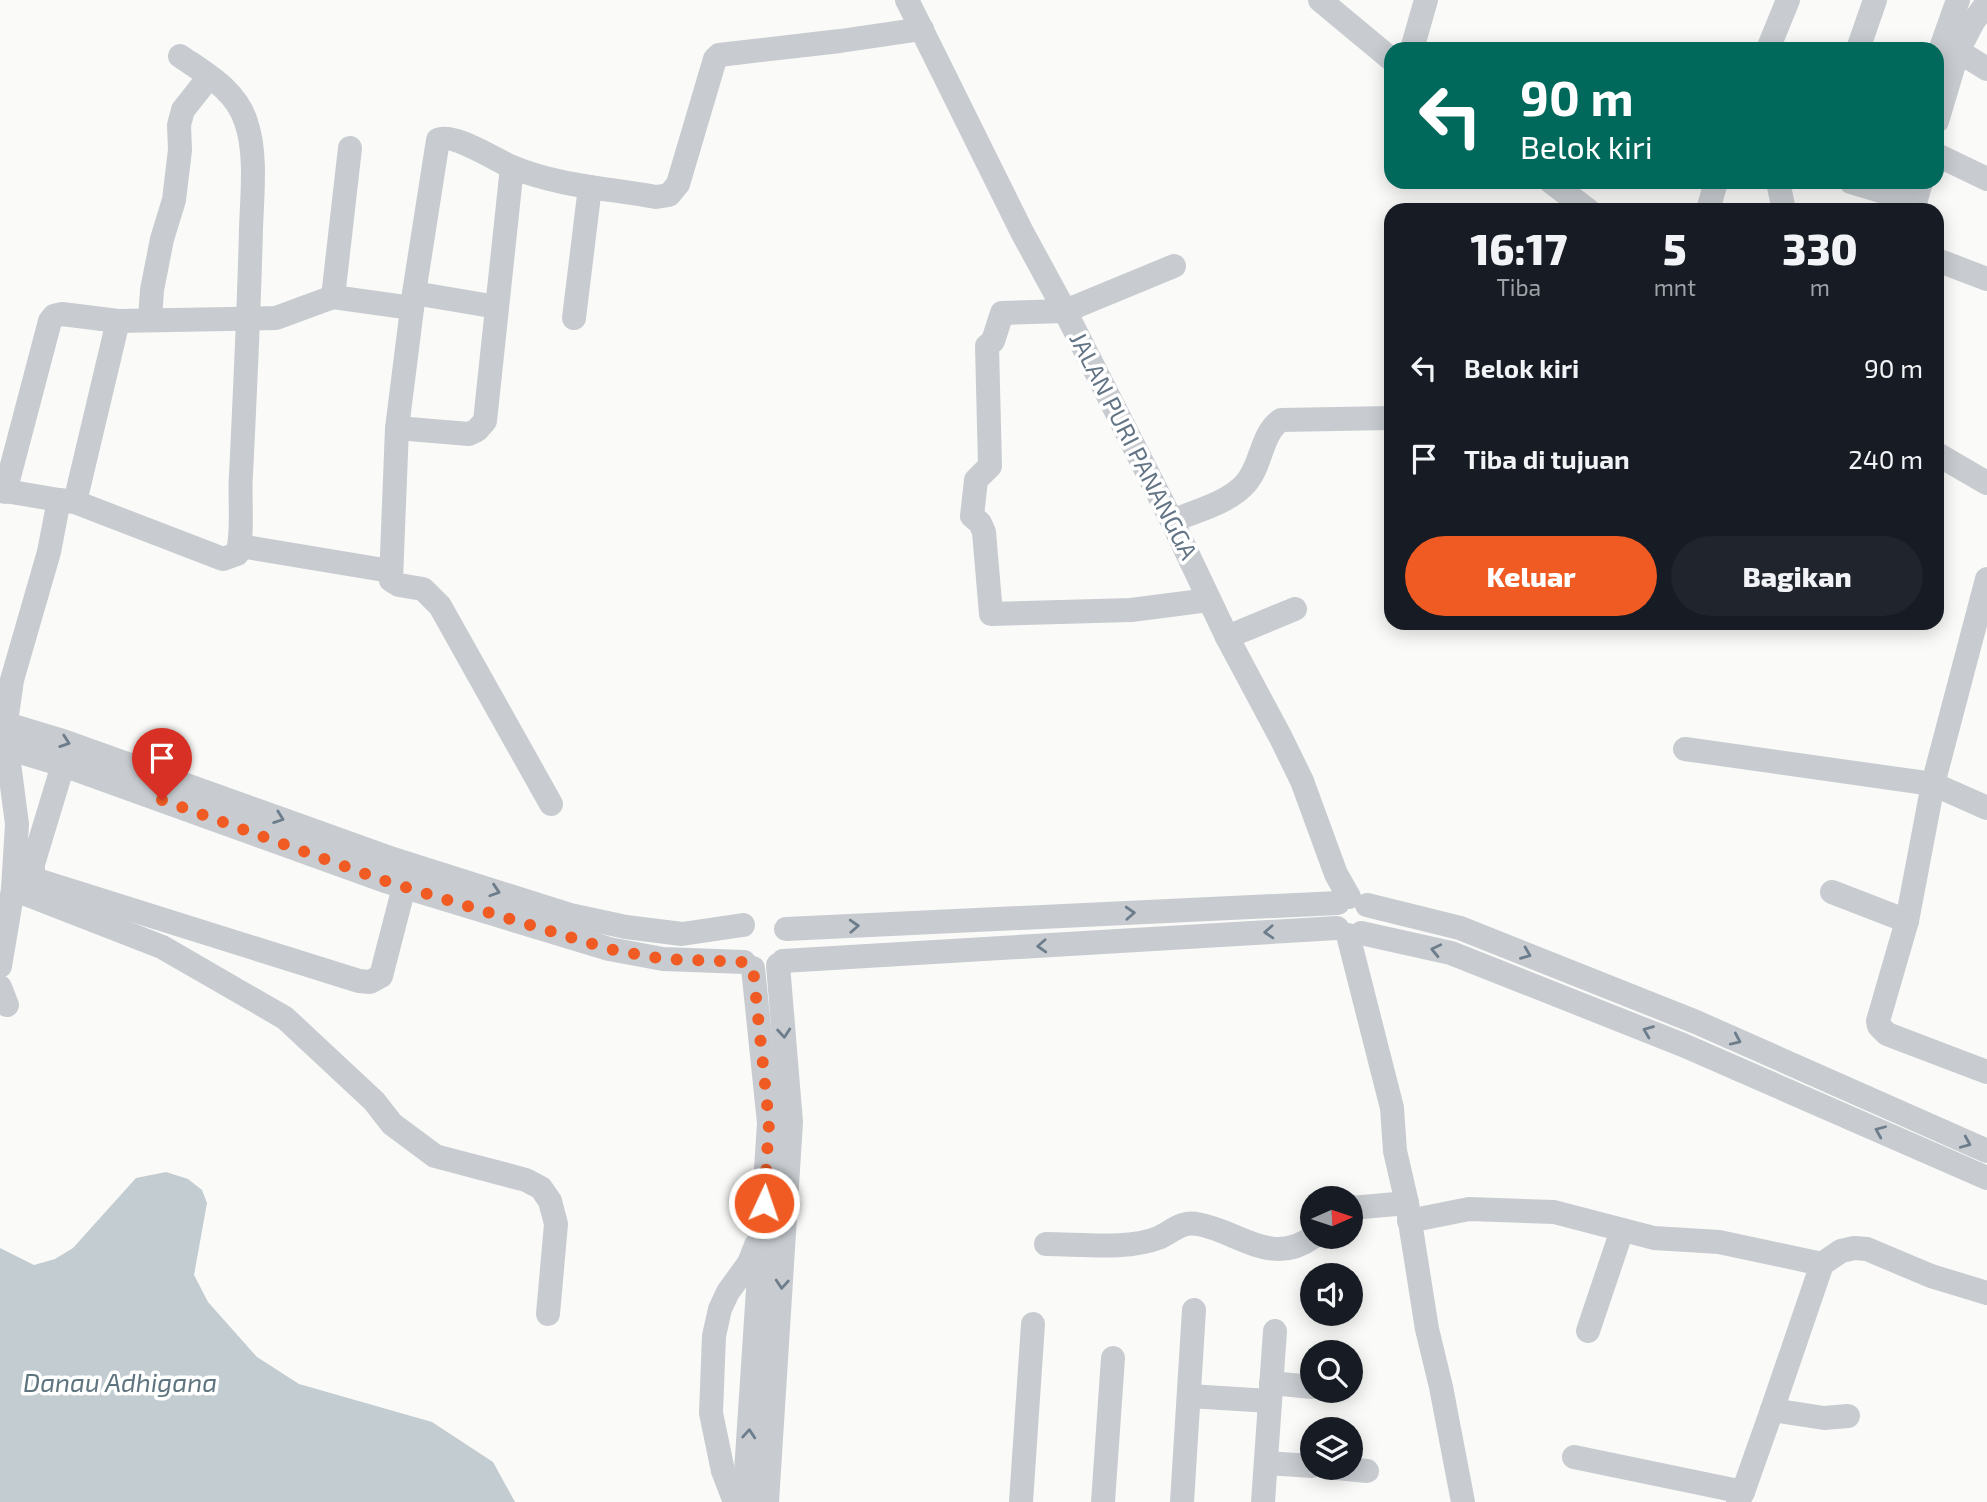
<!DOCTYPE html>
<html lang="id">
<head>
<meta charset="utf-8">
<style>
	body { margin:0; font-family:"Exo 2",sans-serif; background:#20242c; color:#f1f3f6; height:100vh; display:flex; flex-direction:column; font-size:26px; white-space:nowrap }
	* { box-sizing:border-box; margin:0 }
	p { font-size:23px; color:#9ea1a6 }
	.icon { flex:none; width:38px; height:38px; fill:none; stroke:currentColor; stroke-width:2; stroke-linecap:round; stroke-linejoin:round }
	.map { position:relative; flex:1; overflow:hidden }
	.sheet { position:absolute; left:1384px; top:203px; width:560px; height:427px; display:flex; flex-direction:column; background:#171b24; border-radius:21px; box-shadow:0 4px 18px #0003 }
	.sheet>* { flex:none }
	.guide { position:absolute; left:1384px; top:42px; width:560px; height:147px; border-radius:21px; box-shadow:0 4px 18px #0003; background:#00695c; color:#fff; overflow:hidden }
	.needle { width:46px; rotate:87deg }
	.controls { position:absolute; left:1300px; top:1186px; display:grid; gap:14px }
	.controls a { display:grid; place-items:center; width:63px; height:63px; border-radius:50%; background:#171b24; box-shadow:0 4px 18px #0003; font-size:35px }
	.pin { position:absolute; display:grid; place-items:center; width:60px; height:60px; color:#fff; margin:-72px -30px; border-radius:50% 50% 50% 0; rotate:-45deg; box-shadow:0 0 7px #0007 }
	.pin .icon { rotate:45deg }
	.me { position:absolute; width:77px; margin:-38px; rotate:3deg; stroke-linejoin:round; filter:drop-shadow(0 0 5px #0008) }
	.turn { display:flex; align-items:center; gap:24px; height:147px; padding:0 21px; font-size:32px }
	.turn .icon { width:91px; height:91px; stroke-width:2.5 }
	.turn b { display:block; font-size:49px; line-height:60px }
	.eta { display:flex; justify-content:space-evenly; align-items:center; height:119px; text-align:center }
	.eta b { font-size:42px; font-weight:800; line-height:49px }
	.action { display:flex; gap:14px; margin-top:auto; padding:14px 21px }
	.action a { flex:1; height:80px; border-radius:42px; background:#ef5b22; color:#fff; font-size:28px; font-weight:800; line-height:80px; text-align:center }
	.action a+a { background:#20242c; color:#f1f3f6 }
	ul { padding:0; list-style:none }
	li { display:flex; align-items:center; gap:21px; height:91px; padding:0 21px }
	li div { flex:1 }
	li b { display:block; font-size:26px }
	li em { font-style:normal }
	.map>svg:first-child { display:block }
	.water { fill:#c2ccd1 }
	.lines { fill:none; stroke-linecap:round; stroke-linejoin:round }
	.minor { stroke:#c8ccd0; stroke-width:24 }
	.oneway { stroke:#6d7d8c }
	.route { stroke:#ef5b22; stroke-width:12; stroke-dasharray:0 21.6 }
	.labels { text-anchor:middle; stroke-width:7; stroke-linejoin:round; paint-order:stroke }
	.street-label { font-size:24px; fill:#637485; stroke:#fff }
	.water-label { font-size:26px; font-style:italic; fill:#5e747e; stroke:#fff }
</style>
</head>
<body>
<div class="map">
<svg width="1987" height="1502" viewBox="0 0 1987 1502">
	<rect width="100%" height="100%" fill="#fafaf8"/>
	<path class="water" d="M166,1172L188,1179L202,1190L207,1203L194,1275L208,1302L257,1357L299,1384L432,1422L493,1462L515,1502H0V1248L34,1265L55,1259L73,1248L136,1178Z"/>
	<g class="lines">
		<g class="minor">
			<path d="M907,0L1022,232L1065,311L1172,521L1227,637L1281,738L1302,781L1336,874L1349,897"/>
			<path d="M1320,0L1391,59"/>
			<path d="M1987,3L1973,22L1958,51L1987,69"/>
			<path d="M1412,49L1426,0"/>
			<path d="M1768,49L1788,0"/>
			<path d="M1858,49L1875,0"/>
			<path d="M1937,59L1958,0"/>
			<path d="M1937,121L1958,51"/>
			<path d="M350,148L333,297L412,308"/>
			<path d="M1937,155L1987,179"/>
			<path d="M1551,182L1588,210"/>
			<path d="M1778,182L1784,210"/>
			<path d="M1851,182L1897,196"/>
			<path d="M1708,210L1716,182"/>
			<path d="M1913,210L1921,182"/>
			<path d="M1937,260L1987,279"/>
			<path d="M1174,266L1065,311L1002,313L993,341L987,346L990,466L976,480L972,516L980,523L984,532L991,614L1131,610L1209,600"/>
			<path d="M414,293L497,307"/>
			<path d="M574,318L590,187"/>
			<path d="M150,320L152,290L162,239L174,200L180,150L179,125L183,110L209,77"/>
			<path d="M397,428L469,434L477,430L485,421L512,167"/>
			<path d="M1937,454L1987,483"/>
			<path d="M0,490L59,500L49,552L12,680L6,722L7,748L17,824L13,889L0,966"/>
			<path d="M5,492L50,321L54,316L62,314L118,321"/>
			<path d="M59,500L75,502L223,559L237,554C244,534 239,498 241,475C245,393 249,311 251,229C252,196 257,153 246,122C236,90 206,74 180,56"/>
			<path d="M75,502L118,321L276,318L333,297"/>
			<path d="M1172,521C1195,511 1229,503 1246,483C1262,465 1261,433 1281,420L1391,418"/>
			<path d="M240,546L390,571"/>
			<path d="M1987,579L1933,784L1907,921L1878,1021L1879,1026L1887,1034L1987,1072"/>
			<path d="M1227,637L1295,609"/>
			<path d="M0,722L63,741L393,859L570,915L626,927L682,934L743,925"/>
			<path d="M0,748H7L63,765L385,881L609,949L663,959L744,962"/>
			<path d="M1685,749L1933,784L1987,808"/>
			<path d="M63,765L33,864V875L40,881L359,981L370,982L381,976L404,887"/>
			<path d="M551,804L440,606L423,589L399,585L391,580L397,428L414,293L438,140C452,132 496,160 512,167C558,186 607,188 656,197L669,195L678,184L715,59L719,55L840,41L922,29"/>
			<path d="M13,889L162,947L285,1018L374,1101L392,1124L435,1156L526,1180L541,1188L550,1201L556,1224L548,1314"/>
			<path d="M1832,892L1907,921"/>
			<path d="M1367,905L1460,928L1696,1022L1987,1151"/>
			<path d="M786,929L1338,903"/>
			<path d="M1361,933L1451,953L1683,1045L1987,1178"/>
			<path d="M1348,935L1392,1108L1395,1151L1407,1203L1427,1329L1441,1387L1463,1502"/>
			<path d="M783,961L1337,928"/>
			<path d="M0,987L7,1005"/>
			<path d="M1351,1208L1407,1203"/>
			<path d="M1409,1221L1469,1209L1554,1212L1654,1238L1719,1242L1822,1264"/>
			<path d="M1046,1244C1079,1244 1129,1250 1158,1238C1172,1232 1181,1221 1197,1224C1237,1230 1271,1268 1313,1237"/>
			<path d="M1588,1331L1622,1230"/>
			<path d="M1271,1383L1312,1387"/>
			<path d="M1189,1396L1270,1401"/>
			<path d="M1848,1416L1824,1418L1772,1410L1822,1264L1841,1251L1854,1248L1867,1249L1931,1276L1987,1293"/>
			<path d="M1574,1457L1743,1492L1738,1502"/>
			<path d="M1266,1463L1312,1466"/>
			<path d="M1337,1468L1367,1471"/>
			<path d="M1743,1492L1772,1410"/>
			<path d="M735,1502L723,1471L711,1413L714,1336L720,1309L728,1292L749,1263L756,1245"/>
			<path d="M744,1502L769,1123L753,968"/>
			<path d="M767,1502L791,1122L778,965"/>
			<path d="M1021,1502L1033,1324"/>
			<path d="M1103,1502L1113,1358"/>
			<path d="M1182,1502L1194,1310"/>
			<path d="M1263,1502L1275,1331"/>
		</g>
	</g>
	<defs><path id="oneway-chevron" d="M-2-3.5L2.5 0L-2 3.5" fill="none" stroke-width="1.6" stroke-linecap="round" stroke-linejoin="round" transform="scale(1.75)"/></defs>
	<g class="oneway">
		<use href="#oneway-chevron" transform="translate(65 742) rotate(19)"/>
		<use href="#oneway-chevron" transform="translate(279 818) rotate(20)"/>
		<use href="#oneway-chevron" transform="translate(495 891) rotate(18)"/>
		<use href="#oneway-chevron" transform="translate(1130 913) rotate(-3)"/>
		<use href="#oneway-chevron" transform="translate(854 926) rotate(-3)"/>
		<use href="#oneway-chevron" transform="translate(1269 932) rotate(177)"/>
		<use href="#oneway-chevron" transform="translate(1042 946) rotate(177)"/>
		<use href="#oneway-chevron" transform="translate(1436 950) rotate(-167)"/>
		<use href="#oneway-chevron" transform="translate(1526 954) rotate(22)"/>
		<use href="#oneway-chevron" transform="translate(1648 1031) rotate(-158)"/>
		<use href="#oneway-chevron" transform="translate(784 1033) rotate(85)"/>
		<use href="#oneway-chevron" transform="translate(1736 1040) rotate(24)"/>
		<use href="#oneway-chevron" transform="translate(1880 1131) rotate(-157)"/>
		<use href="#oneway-chevron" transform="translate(1966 1143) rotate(23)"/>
		<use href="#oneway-chevron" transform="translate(782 1284) rotate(94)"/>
		<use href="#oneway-chevron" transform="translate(749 1434) rotate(-86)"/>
	</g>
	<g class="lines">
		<path class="route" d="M162,800L385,881L609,949L663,959L744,962L753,968L769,1123L764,1203"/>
	</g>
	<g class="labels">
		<g class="street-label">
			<text transform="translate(1133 446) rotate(63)" y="8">JALAN PURI PANANGGA</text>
		</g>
		<g class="water-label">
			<text x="120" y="1392">Danau Adhigana</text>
		</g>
	</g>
</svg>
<div class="controls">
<a><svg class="needle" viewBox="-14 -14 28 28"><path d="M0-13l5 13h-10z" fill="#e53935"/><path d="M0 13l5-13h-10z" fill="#9ea1a6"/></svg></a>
<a><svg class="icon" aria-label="sound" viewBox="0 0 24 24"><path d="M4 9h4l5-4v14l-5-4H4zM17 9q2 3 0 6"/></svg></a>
<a><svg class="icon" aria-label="search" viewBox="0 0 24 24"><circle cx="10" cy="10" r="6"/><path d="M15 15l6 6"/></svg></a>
<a><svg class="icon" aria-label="layers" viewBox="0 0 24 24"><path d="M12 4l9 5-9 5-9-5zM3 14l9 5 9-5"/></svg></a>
</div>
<div class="pin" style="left:162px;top:800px;background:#d93025"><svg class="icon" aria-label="arrive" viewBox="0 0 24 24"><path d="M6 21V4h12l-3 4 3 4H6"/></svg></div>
<svg class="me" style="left:764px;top:1203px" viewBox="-20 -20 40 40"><circle r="17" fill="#ef5b22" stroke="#fff" stroke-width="3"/><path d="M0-11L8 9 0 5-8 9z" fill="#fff"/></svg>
<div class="guide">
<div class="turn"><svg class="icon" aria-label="left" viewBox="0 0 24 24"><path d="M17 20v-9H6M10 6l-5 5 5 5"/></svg><div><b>90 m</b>Belok kiri</div></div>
</div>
<section class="sheet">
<div class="eta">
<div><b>16:17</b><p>Tiba</p></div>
<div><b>5</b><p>mnt</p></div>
<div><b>330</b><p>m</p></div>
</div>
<ul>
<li><svg class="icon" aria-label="left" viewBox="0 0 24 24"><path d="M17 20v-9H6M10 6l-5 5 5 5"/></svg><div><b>Belok kiri</b></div><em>90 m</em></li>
<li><svg class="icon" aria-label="arrive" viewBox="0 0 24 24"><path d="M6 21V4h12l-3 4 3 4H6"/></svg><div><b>Tiba di tujuan</b></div><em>240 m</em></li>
</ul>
<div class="action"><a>Keluar</a><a>Bagikan</a></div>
</section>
</div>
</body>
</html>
